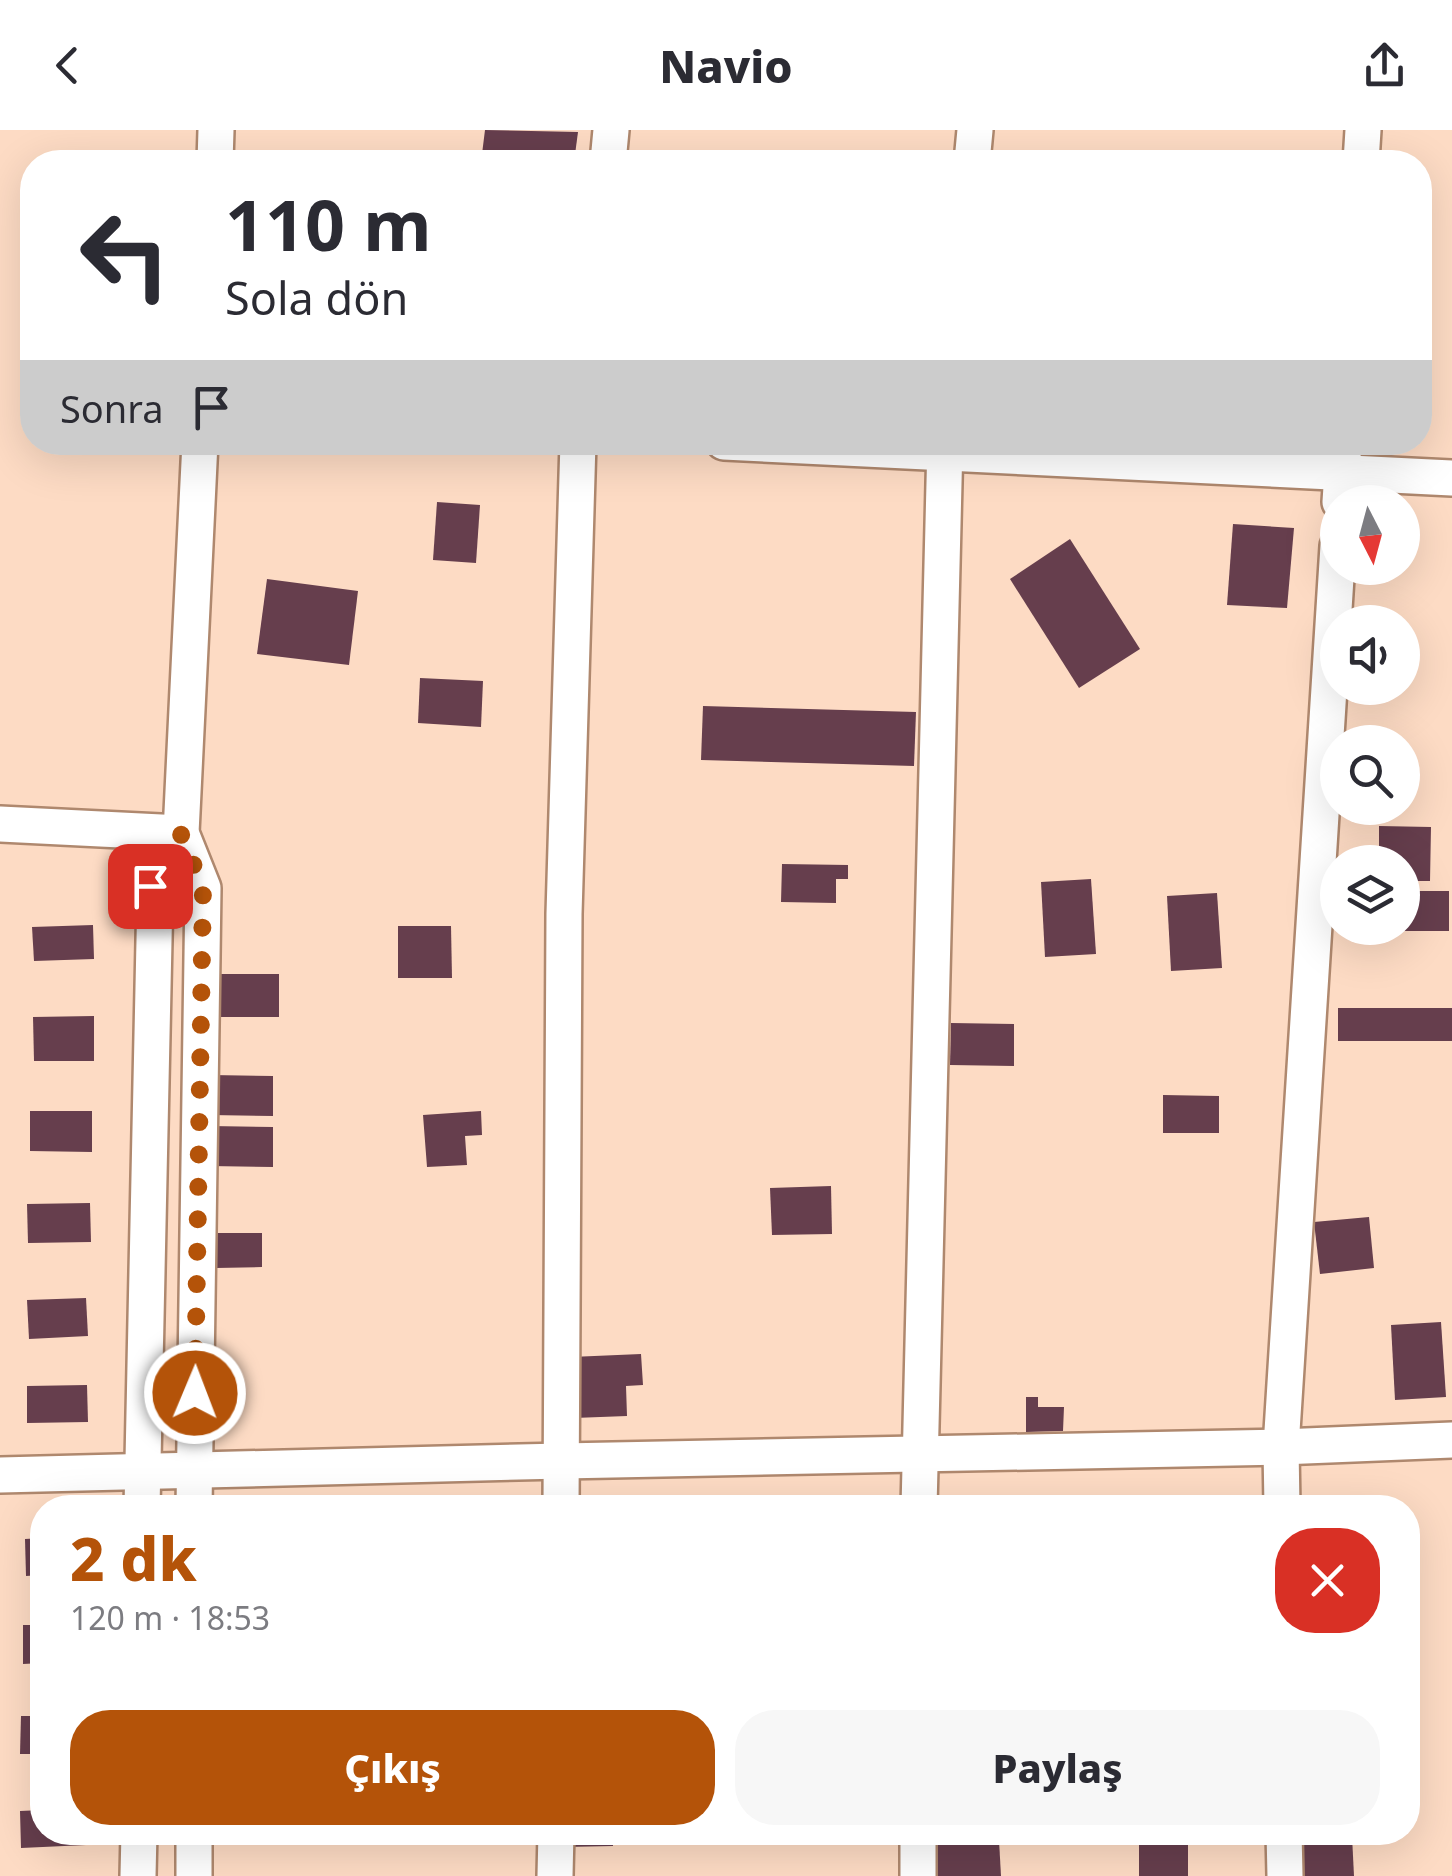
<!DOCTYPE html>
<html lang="tr">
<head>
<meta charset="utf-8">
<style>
	body { margin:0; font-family:"Noto Sans",sans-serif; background:#f7f7f7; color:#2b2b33; height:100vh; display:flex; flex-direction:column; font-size:38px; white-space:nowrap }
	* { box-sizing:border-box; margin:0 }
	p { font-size:32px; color:#7c7c81 }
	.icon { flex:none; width:55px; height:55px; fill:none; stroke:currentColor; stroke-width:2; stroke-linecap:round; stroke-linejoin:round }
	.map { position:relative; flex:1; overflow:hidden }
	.panel { position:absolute; left:30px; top:1365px; width:1390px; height:350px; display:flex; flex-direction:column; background:#fff; border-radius:40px; box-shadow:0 10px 40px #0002 }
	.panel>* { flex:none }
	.hud { position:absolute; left:20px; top:20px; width:1412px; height:305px; border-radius:40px; box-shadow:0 10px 40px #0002; background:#fff; color:#2b2b33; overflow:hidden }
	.needle { width:65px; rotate:174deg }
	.fabs { position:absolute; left:1320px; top:355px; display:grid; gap:20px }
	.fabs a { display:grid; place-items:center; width:100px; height:100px; border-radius:50%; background:#fff; box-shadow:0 10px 40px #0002; font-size:50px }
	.pin { position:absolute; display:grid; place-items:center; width:85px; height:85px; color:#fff; margin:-42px; border-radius:20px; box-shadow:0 5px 15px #0006 }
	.me { position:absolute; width:110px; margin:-55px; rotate:1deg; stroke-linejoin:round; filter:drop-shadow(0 0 8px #0008) }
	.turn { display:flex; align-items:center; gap:35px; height:210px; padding:0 40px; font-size:45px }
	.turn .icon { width:130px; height:130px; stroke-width:2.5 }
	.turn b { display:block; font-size:70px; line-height:85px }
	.then { display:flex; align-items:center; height:95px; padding:0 40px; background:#0003; gap:20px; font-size:38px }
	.round { display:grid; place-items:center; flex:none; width:105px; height:105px; border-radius:40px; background:#f7f7f7 }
	.headline { display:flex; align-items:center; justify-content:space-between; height:170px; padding:0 40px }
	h1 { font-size:60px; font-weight:800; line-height:75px; color:#b45309 }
	.cta { display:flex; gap:20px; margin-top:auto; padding:20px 40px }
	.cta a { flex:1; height:115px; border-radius:40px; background:#b45309; color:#fff; font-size:40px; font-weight:800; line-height:115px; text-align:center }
	.cta a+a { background:#f7f7f7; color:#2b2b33 }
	header { display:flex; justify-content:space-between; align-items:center; height:130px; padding:0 40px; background:#fff; font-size:45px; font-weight:800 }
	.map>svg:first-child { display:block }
	.building { fill:#663e4d }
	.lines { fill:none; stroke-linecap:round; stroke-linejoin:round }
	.minor-casing { stroke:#af886e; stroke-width:40 }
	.minor { stroke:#fff; stroke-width:35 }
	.route { stroke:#b45309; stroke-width:18; stroke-dasharray:0 32.4 }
</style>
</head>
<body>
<header><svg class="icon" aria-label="back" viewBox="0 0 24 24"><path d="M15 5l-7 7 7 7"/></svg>Navio<svg class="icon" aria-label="share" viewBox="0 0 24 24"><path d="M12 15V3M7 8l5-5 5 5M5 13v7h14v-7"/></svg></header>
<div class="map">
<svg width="1452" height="1746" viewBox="0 0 1452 1746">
	<rect width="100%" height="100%" fill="#fddbc4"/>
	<g class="building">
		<path d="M485,0L578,2L574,32H481Z"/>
		<path d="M1420,75H1432L1429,119L1420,118Z"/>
		<path d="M437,372L480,375L476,433L433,430Z"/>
		<path d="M1233,394L1294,398L1287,478L1227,475Z"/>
		<path d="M1070,409L1140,519L1079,558L1010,449Z"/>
		<path d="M267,449L358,461L349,535L257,524Z"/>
		<path d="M420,548L483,551L481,597L418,593Z"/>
		<path d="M703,576L916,582L914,636L701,630Z"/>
		<path d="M1379,696L1431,697L1430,751H1402V732H1379Z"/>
		<path d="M782,734L848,735V749H836V773L781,772Z"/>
		<path d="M1091,749L1096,824L1045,827L1041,752Z"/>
		<path d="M1402,761H1449V801H1361V798H1402Z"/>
		<path d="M1217,763L1222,838L1171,841L1167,766Z"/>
		<path d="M93,795L94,829L34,831L32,797Z"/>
		<path d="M398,796H451L452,848H398Z"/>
		<rect x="221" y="844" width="58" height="43"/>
		<rect x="1338" y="878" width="114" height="33"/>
		<path d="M94,886V931H34L33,887Z"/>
		<path d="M951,893L1014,894V936L950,935Z"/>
		<path d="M211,945L273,946V986L210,985Z"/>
		<path d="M1163,965L1219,966V1003H1163Z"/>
		<path d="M30,981H92V1022L30,1021Z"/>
		<path d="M481,981L482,1005L465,1006L467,1035L427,1037L423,985Z"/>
		<path d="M210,996L273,997V1037L209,1036Z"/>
		<path d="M831,1056L832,1104L772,1105L770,1058Z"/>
		<path d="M90,1073L91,1112L28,1113L27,1074Z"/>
		<path d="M1369,1087L1374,1138L1320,1144L1314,1092Z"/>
		<path d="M216,1103H262V1137L216,1138Z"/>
		<path d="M86,1168L88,1206L29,1209L27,1170Z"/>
		<path d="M1441,1192L1446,1267L1395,1270L1391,1195Z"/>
		<path d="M641,1224L643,1255L626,1256L627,1286L574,1288L571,1227Z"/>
		<path d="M87,1255L88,1292L27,1293V1256Z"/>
		<path d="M1026,1267H1038V1277H1064L1063,1301L1026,1302Z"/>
		<path d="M42,1408V1445L26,1446L25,1409Z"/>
		<path d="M23,1495H42V1533L23,1534Z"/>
		<path d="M21,1586H42V1624H20Z"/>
		<path d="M42,1680V1702H85L86,1715L21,1718L20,1681Z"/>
		<path d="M564,1702H612L613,1716L564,1717Z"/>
		<path d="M1352,1706L1354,1746H1297L1295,1709Z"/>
		<path d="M999,1710L1001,1746H934L933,1714Z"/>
		<path d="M1139,1710L1188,1711V1746H1139Z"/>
	</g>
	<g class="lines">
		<defs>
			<g id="minor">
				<path d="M215,32L216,0"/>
				<path d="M608,32L611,0"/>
				<path d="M972,32L975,0"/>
				<path d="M1361,32L1363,0"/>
				<path d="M724,312L1452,348"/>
				<path d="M1340,372L1344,312"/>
				<path d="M0,694L181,703"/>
				<path d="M0,1345L562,1331L1281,1317L1452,1310"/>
				<path d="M142,1378L155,763L150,756L181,703"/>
				<path d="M194,1378L203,758L181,703L200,312"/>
				<path d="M561,1378L564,784L578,312"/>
				<path d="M919,1378L945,312"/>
				<path d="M1282,1378L1281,1317L1338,416"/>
				<path d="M194,1702V1746"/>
				<path d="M1284,1702L1285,1746"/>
				<path d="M138,1746L139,1702"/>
				<path d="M555,1746L556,1702"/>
				<path d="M918,1746V1702"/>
			</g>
		</defs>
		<use href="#minor" class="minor-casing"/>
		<use href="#minor" class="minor"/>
	</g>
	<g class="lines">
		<path class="route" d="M150,756L180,702L203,758L195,1263"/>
	</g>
</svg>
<div class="fabs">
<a><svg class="needle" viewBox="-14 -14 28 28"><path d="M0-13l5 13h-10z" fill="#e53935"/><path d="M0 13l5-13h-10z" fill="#7c7c81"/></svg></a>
<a><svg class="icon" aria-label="sound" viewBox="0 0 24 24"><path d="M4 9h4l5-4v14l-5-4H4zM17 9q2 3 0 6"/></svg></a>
<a><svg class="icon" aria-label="search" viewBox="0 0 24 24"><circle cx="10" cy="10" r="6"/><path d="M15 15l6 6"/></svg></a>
<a><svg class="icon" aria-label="layers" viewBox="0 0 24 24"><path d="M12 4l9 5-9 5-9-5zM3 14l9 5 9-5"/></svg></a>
</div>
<div class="pin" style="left:150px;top:756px;background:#d93025"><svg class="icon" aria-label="arrive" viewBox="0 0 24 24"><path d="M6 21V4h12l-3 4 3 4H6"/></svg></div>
<svg class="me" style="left:195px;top:1263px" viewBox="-20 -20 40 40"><circle r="17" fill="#b45309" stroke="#fff" stroke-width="3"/><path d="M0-11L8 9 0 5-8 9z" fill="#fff"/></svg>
<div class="hud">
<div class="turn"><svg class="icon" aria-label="left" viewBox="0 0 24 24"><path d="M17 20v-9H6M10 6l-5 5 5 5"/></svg><div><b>110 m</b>Sola dön</div></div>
<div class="then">Sonra<svg class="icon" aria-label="arrive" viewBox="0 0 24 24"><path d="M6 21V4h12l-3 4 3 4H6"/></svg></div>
</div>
<section class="panel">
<div class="headline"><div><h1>2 dk</h1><p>120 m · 18:53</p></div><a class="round" style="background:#d93025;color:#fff"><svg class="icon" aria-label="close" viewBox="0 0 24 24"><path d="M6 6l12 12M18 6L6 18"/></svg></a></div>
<div class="cta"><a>Çıkış</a><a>Paylaş</a></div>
</section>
</div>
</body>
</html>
